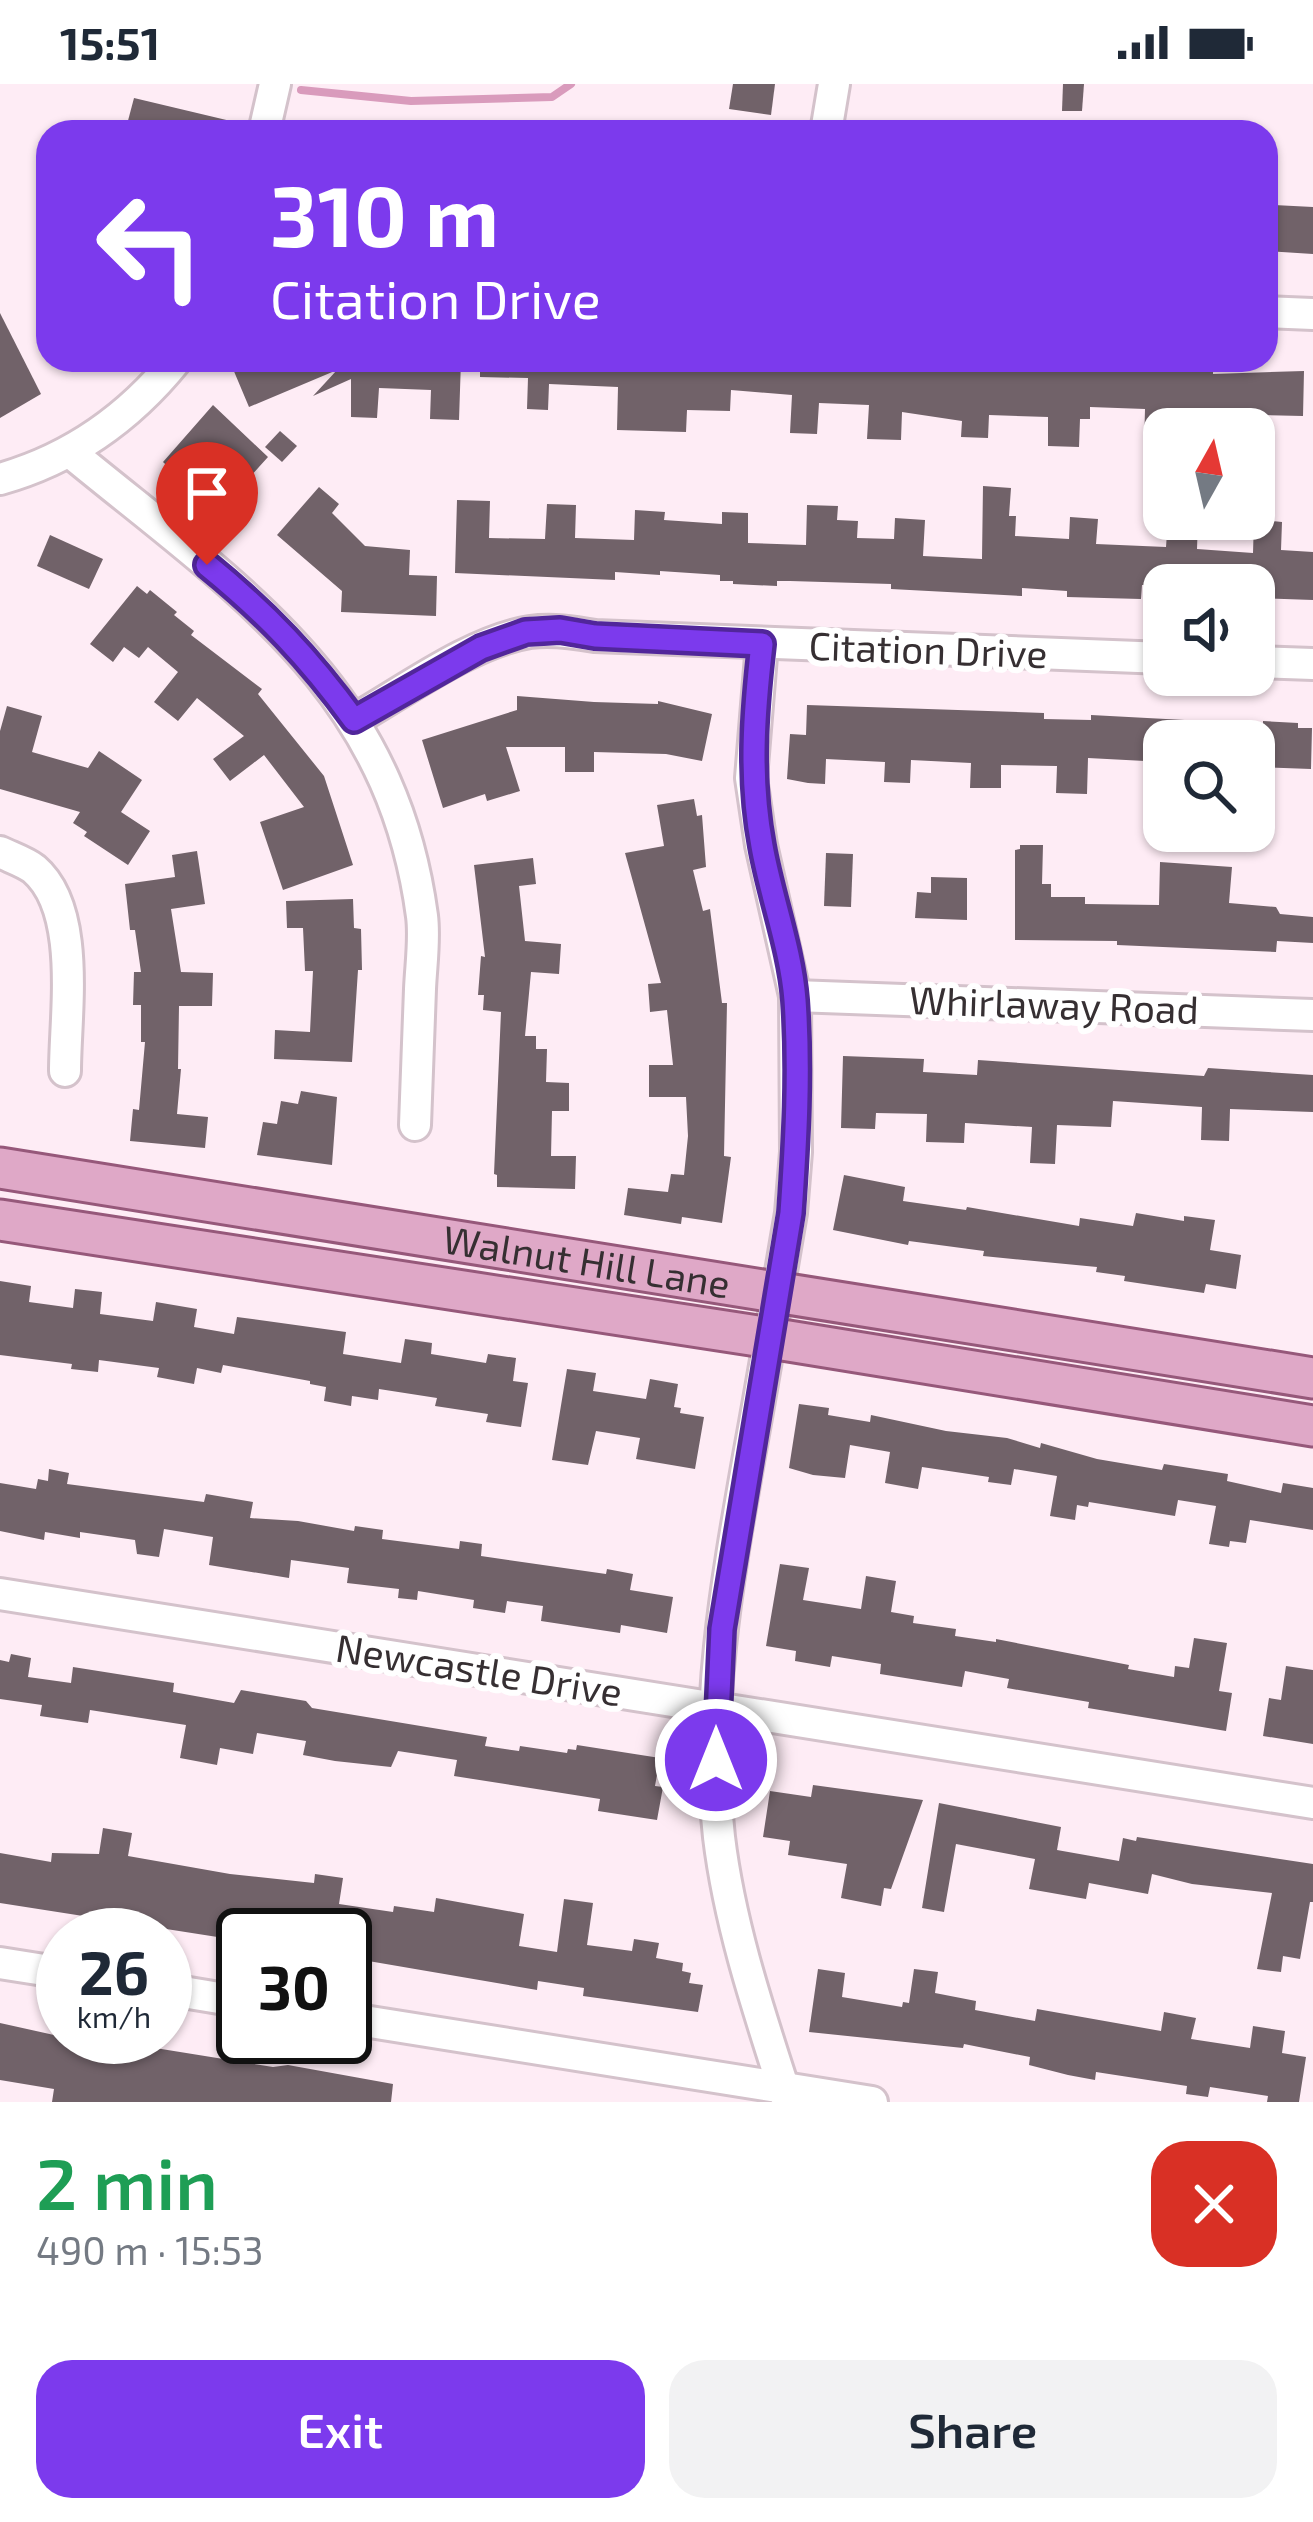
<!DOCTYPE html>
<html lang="en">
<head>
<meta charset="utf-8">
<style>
	body { margin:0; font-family:"Exo 2",sans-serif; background:#f2f2f3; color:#1f2937; height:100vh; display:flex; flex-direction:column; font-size:45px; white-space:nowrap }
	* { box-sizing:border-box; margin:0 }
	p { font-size:39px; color:#747a83 }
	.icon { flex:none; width:66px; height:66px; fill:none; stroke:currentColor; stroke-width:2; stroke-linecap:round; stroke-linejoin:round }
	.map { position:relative; height:2018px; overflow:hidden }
	.details { display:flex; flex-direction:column; background:#fff; flex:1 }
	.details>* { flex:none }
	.guide { position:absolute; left:36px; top:36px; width:1242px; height:252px; border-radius:36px; box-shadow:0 3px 9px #0004; background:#7c3aed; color:#fff; overflow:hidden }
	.needle { width:78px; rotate:8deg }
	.fabs { position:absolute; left:1143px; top:324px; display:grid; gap:24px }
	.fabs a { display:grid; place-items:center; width:132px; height:132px; border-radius:24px; background:#fff; box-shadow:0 3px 9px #0004; font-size:60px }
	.speed { position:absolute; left:36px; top:1824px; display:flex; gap:24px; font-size:60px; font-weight:700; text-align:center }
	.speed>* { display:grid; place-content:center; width:156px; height:156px; border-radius:50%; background:#fff; box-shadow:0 3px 9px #0004; line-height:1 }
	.speed small { font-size:30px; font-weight:400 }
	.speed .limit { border:6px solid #111; border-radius:18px; background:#fff; color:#111 }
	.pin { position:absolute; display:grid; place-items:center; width:102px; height:102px; color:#fff; margin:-123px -51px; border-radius:50% 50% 50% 0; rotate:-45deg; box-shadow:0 0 12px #0007 }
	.pin .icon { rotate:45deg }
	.me { position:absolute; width:132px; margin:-66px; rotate:0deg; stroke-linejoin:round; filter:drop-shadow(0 0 9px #0008) }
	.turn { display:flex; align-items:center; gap:42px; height:252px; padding:0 36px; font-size:54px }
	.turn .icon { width:156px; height:156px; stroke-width:2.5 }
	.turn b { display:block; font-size:84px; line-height:102px }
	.round { display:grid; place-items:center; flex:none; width:126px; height:126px; border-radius:36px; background:#f2f2f3 }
	.headline { display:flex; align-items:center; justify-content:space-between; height:204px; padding:0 36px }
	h1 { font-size:72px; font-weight:600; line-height:90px; color:#1e9e55 }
	.button { display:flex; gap:24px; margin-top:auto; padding:24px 36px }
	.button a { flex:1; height:138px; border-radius:36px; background:#7c3aed; color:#fff; font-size:48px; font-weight:600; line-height:138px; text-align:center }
	.button a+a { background:#f2f2f3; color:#1f2937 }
	.status { display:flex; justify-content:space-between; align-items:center; height:84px; padding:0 60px; background:#fff; direction:ltr }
	.status svg { height:33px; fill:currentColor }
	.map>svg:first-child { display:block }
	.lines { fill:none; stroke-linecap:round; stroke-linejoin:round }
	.stream { stroke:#d99bbc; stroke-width:8 }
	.building { fill:#716269 }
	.minor-casing { stroke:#d4c2cb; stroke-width:36 }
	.major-casing { stroke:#96587a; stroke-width:45 }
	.minor { stroke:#fff; stroke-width:30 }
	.major { stroke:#dfa8c7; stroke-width:39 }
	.route-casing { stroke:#51269a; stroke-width:30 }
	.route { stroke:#7c3aed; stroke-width:21 }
	.labels { text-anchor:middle; stroke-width:12; stroke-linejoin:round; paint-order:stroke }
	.street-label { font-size:39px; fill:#362f32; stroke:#fff }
</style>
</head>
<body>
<div class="status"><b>15:51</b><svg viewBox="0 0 49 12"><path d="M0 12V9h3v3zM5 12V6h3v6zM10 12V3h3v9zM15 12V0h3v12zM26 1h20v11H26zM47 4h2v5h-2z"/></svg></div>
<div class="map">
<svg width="1313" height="2018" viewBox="0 0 1313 2018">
	<rect width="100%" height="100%" fill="#feecf5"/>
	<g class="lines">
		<path class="stream" d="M301,6L411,17L552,13L571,0"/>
	</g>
	<g class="building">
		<path d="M733,0H775L771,31L729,25Z"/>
		<path d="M1063,0H1084L1082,27H1062Z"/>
		<path d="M134,14L239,39L238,48H125Z"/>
		<path d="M1274,121L1313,123V170L1266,167V129L1274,130Z"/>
		<path d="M0,229L41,310L0,334Z"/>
		<path d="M256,276H461L459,336L430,335L431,306L379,304L377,334L351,333V295L313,312L337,286L249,323L233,285Z"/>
		<path d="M480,276H872L923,280V276H944L1024,279V282L1079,284V280L1213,285V290L1304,287L1303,332L1261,331V345H1226V328L1178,326V345H1164V363H1144L1145,325L1090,323V335H1080L1079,363L1048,362V333L989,331L988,354L961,353L962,337L902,328L901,356L867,355L869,321L819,319L817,350L790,349L792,311L731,306L730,327L687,326L686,348L617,346L618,303L549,300L548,326L527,325L528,294L480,293Z"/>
		<path d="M213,321L268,373L250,393L233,378L200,413L163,378Z"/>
		<path d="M280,347L297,362L282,378L265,363Z"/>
		<path d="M983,402L1011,404L1009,432H1016L1015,452L1069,455L1070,433L1098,435L1096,460L1166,463L1168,435H1198L1197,465L1253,469L1254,435L1282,438L1281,466L1313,468V516L1254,514V501H1142L1141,515L1067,513V507L1022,504V512L891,505V500L790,497H777V502L733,500V497H720V491L660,487V491L615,488V496L455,489L457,416L490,417L489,454L545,455L547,420L576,421L575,454L634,456L635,426L665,428L664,436L722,440V428L748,429V459L806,461L807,421L838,422L837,436L858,437L857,454L894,455L895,434L925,436L923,472L982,475Z"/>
		<path d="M319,403L339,420L332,429L365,462L410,466L409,491L437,492L436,532L341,528L342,507L277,451Z"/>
		<path d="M50,451L103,475L89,505L37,482Z"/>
		<path d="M137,502L147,510L150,506L177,528L174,531L194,547L191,551L262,605L258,610L324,692L353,781L283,806L260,738L304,723L264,671L230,697L213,675L244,652L197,614L178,637L154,618L178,588L148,563L139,574L124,563L113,578L90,560Z"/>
		<path d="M517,612L594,618L658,620V617L712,630L702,677L666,670L594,668V688H565V663H506L520,707L487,717L485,710L443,724L422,656L517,626Z"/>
		<path d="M807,621L1044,629V635L1091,636V631L1222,638V657H1164V678L1088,674L1087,710L1056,709L1057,682L1001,681V704H970L971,679L911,676L910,699L884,698L885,678L826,675L825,700L808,699L787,695L790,650L806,651Z"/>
		<path d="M7,622L42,632L32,668L88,684L99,667L142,696L121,728L150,747L128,781L84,752L87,748L73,739L80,728L0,705V647Z"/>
		<path d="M1263,637L1298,639V644H1312L1311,685L1254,683V643H1263Z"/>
		<path d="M694,715L697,732L702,731L706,783L693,786L703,827L710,825L722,919H727L724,1072L731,1073L722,1139L682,1133L681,1140L624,1131L628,1104L668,1108L671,1090L684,1091L688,1052L686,1013H649V981H673L667,926L650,928L648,900L661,899L625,769L664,762L657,721Z"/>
		<path d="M1020,761H1043L1042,800H1051V813H1085V820L1159,821L1160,778L1232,783L1229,819L1276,823L1280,830L1313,833V859L1277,857L1276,868L1117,861V857L1015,856V766L1020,765Z"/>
		<path d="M197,767L205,820L171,825L181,888L213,889L212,922H179L178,985H181L177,1030L208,1033L205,1064L130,1057L133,1025L139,1026L145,958H141V921H133L134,888H141L135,846H130L125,800L175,793L172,771Z"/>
		<path d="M826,769L853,770L851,823L824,822Z"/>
		<path d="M533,774L536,800L519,802L525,857L561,860L559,890L531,888L525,952H536V965H547L546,998L569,999V1027H552L551,1072H576L575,1105L497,1103V1091L494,1090L501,928L483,926L484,911H478L481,872L485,873L474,781Z"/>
		<path d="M931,793L967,794V836L915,834L917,808L931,809Z"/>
		<path d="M353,815L354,844L361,845L362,886H358L352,978L274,975L275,946L310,948L313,887H305L303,844H287L286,817Z"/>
		<path d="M843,972L924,975L923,988L977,991L978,976L1204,992L1208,984L1313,991V1028L1230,1025L1229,1057L1201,1056L1202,1023L1113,1017L1111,1043L1057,1041L1055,1080L1030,1079L1032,1043L965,1039L964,1059L926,1058L927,1030L876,1029L875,1045L841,1044Z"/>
		<path d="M301,1007L337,1013L332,1081L257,1071L263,1038L277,1040L281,1017L298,1020Z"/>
		<path d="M844,1091L905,1103L903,1117L966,1126L967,1123L1079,1142L1080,1134L1133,1142L1136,1129L1184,1137V1132L1215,1136L1210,1166L1241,1171L1236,1205L1206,1200L1204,1209L1124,1197L1125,1192L1096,1188L1097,1183L983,1172L984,1167L909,1157L908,1161L833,1146Z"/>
		<path d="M0,1197L31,1202L29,1218L73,1224L75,1205L102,1208L100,1230L153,1237L156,1218L197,1225L194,1243L234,1250L237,1233L346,1248L343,1270L401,1279L405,1255L432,1259L431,1270L486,1279L488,1270L516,1274L513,1297L528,1299L521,1343L486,1338L488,1330L435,1322L437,1314L379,1305L378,1316L352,1312L351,1322L324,1317L326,1303L310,1300V1297L223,1281L221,1289L197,1284L194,1300L157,1293L159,1284L99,1276L98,1288L71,1285L72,1280L0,1271Z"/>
		<path d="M567,1285L596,1289L593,1307L646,1315L650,1295L678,1300L674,1323L681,1324L680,1329L704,1333L695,1385L636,1375L640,1354L596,1347L588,1381L552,1376Z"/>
		<path d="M799,1320L829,1324L828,1331L870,1338L871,1331L946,1347L1007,1354L1040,1364L1041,1359L1097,1375L1162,1386L1164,1380L1228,1390L1227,1397L1281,1409L1283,1399L1313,1404V1446L1250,1436L1246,1459L1230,1457L1229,1463L1209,1460L1216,1422L1178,1416L1175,1432L1089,1418L1088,1423L1077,1421L1075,1436L1050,1432L1057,1392L1014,1385L1011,1401L988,1398L989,1393L922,1383L918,1405L885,1399L890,1368L850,1361L845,1394L813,1391L789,1384Z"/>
		<path d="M49,1385L69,1389L67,1400L204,1418L206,1410L253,1418L250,1434L298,1437L354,1447L355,1442L383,1446L382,1455L459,1465L460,1457L482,1460L481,1472L606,1490L607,1485L633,1490L630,1506L673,1513L667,1549L621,1541L620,1549L541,1537L543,1522L507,1517L505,1529L473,1524L474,1516L418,1507L417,1516L398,1514L399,1505L347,1499L349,1484L291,1476L289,1494L209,1481L213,1453L164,1445L159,1473L137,1470L135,1456L80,1448V1454L45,1448L44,1456L0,1447V1399L36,1405L38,1395L48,1397Z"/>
		<path d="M780,1480L809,1484L803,1516L861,1525L866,1492L896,1497L891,1528L914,1532L913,1539L956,1545L955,1552L996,1558V1555L1129,1581L1128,1585L1174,1593L1175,1582L1189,1584L1194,1554L1227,1559L1219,1607L1232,1609L1226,1647L1088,1624L1089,1618L1007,1604L1009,1595L965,1587L962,1603L880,1590L881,1580L832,1572L830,1583L795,1577L796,1567L766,1562Z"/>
		<path d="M11,1570L31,1574L28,1593L71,1599L73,1583L174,1599L173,1608L234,1619L241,1606L306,1617L312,1624L487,1653L485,1662L519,1667L520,1662L567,1669L568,1665L576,1666L577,1661L660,1674L655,1702L663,1703L657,1736L598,1727L600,1715L454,1692L457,1676L398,1667L391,1683L335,1677L303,1671L306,1657L257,1649L253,1670L220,1664L217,1681L180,1674L186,1641L90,1626L88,1639L40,1632L42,1621L0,1615V1576L9,1578Z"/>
		<path d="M1286,1582L1313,1586V1660L1263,1652L1269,1614L1281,1616Z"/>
		<path d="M813,1701L923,1716L891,1805L884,1804L881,1822L841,1814L847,1780L788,1771L790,1757L763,1753L770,1707L811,1713Z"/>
		<path d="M939,1719L1061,1743L1057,1766L1119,1777L1123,1754L1136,1757L1137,1753L1313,1780V1818H1310L1300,1875L1283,1872L1281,1888L1257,1885L1272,1809L1192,1800L1152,1790L1148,1810L1089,1799L1086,1815L1029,1805L1035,1775L956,1760L944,1828L922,1824Z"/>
		<path d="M103,1744L132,1749L128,1772L230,1790L314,1799L315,1790L343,1794L339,1820L393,1828L394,1822L434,1828L436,1814L524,1830L519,1862L557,1868L564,1815L593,1819L587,1861L632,1867L634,1855L659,1859L656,1874L683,1879L682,1887L691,1889L689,1899L703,1901L698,1928L583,1912L584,1904L538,1897L537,1906L345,1873V1851H243V1857L0,1819V1769L51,1778L52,1769L99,1770Z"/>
		<path d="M818,1885L845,1889L842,1913L902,1923L903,1918L909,1919L914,1885L938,1888L935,1909L976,1917L975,1926L1035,1937L1037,1925L1161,1947L1164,1928L1196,1934L1191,1955L1250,1964L1253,1942L1285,1947L1282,1969L1306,1973L1299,2018H1267L1268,2012L1210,2003L1208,2013L1186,2010L1187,2002L1096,1988L1095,1996L1068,1991L1029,1981L1030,1973L964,1960L963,1964L809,1948Z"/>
		<path d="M0,1939L63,1953H87L273,1983L288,1981L393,2000L391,2018H52L54,2005L0,1996Z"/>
	</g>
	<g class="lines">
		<defs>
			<g id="minor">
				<path d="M264,48L275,0"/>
				<path d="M826,48L834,0"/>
				<path d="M1266,228L1313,230"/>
				<path d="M70,368C236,505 391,600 422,832C425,855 421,881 420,905C418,950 417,996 415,1041"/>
				<path d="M0,395C71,375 130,333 176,276"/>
				<path d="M762,560L751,694L761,761L795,912L796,1068L791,1129C777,1210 764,1291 749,1372C727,1497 704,1625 719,1753C730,1844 760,1931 788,2018"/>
				<path d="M1254,578L1313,580"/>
				<path d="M354,636C405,607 472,557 530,548C552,545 573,548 595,552L1164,574"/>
				<path d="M0,768C10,773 25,778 34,785C82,826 65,930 65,987"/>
				<path d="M795,912L1313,931"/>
				<path d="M0,1510L1313,1719"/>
				<path d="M0,1879L63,1889"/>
				<path d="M165,1905L243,1918"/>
				<path d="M345,1934L872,2018"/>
			</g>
			<g id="major">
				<path id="s1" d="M0,1084L1313,1294"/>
				<path d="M0,1136L770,1254L1313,1342"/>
			</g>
		</defs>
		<use href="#minor" class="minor-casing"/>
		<use href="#major" class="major-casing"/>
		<use href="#minor" class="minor"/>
		<use href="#major" class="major"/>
	</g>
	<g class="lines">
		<defs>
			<path id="route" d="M207,481C266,529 309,574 354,636L481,564L526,548L560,546L595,552L762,560C754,629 749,693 762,762C771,813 791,865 795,916C800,987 796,1059 791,1129L722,1545L716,1676"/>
		</defs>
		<use href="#route" class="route-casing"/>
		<use href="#route" class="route"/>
	</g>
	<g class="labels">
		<g class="street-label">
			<text transform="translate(928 566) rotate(2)" y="14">Citation Drive</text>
			<text transform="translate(1054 921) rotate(2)" y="14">Whirlaway Road</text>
			<text dy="14" stroke="none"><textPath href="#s1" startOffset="594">Walnut Hill Lane</textPath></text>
			<text transform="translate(479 1586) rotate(9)" y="14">Newcastle Drive</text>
		</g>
	</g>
</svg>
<div class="fabs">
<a><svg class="needle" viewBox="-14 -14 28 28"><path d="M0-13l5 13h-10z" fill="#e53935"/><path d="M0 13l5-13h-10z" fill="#747a83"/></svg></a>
<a><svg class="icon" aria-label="sound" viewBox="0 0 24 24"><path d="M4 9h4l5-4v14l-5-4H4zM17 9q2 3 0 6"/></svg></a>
<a><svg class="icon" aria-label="search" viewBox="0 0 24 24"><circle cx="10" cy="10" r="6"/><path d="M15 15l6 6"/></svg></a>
</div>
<div class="speed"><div>26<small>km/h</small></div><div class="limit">30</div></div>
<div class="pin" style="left:207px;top:481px;background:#d93025"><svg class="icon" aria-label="arrive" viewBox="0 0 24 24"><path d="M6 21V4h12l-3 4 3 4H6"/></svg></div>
<svg class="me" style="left:716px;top:1676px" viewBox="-20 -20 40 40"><circle r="17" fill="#7c3aed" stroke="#fff" stroke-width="3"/><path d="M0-11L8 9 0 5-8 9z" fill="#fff"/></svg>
<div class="guide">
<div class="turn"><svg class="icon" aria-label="left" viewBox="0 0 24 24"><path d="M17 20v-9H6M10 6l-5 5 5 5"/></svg><div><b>310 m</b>Citation Drive</div></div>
</div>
</div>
<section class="details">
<div class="headline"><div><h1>2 min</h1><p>490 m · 15:53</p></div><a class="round" style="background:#d93025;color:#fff"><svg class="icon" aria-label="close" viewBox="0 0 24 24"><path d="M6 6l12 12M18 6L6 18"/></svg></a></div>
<div class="button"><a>Exit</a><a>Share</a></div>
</section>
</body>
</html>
